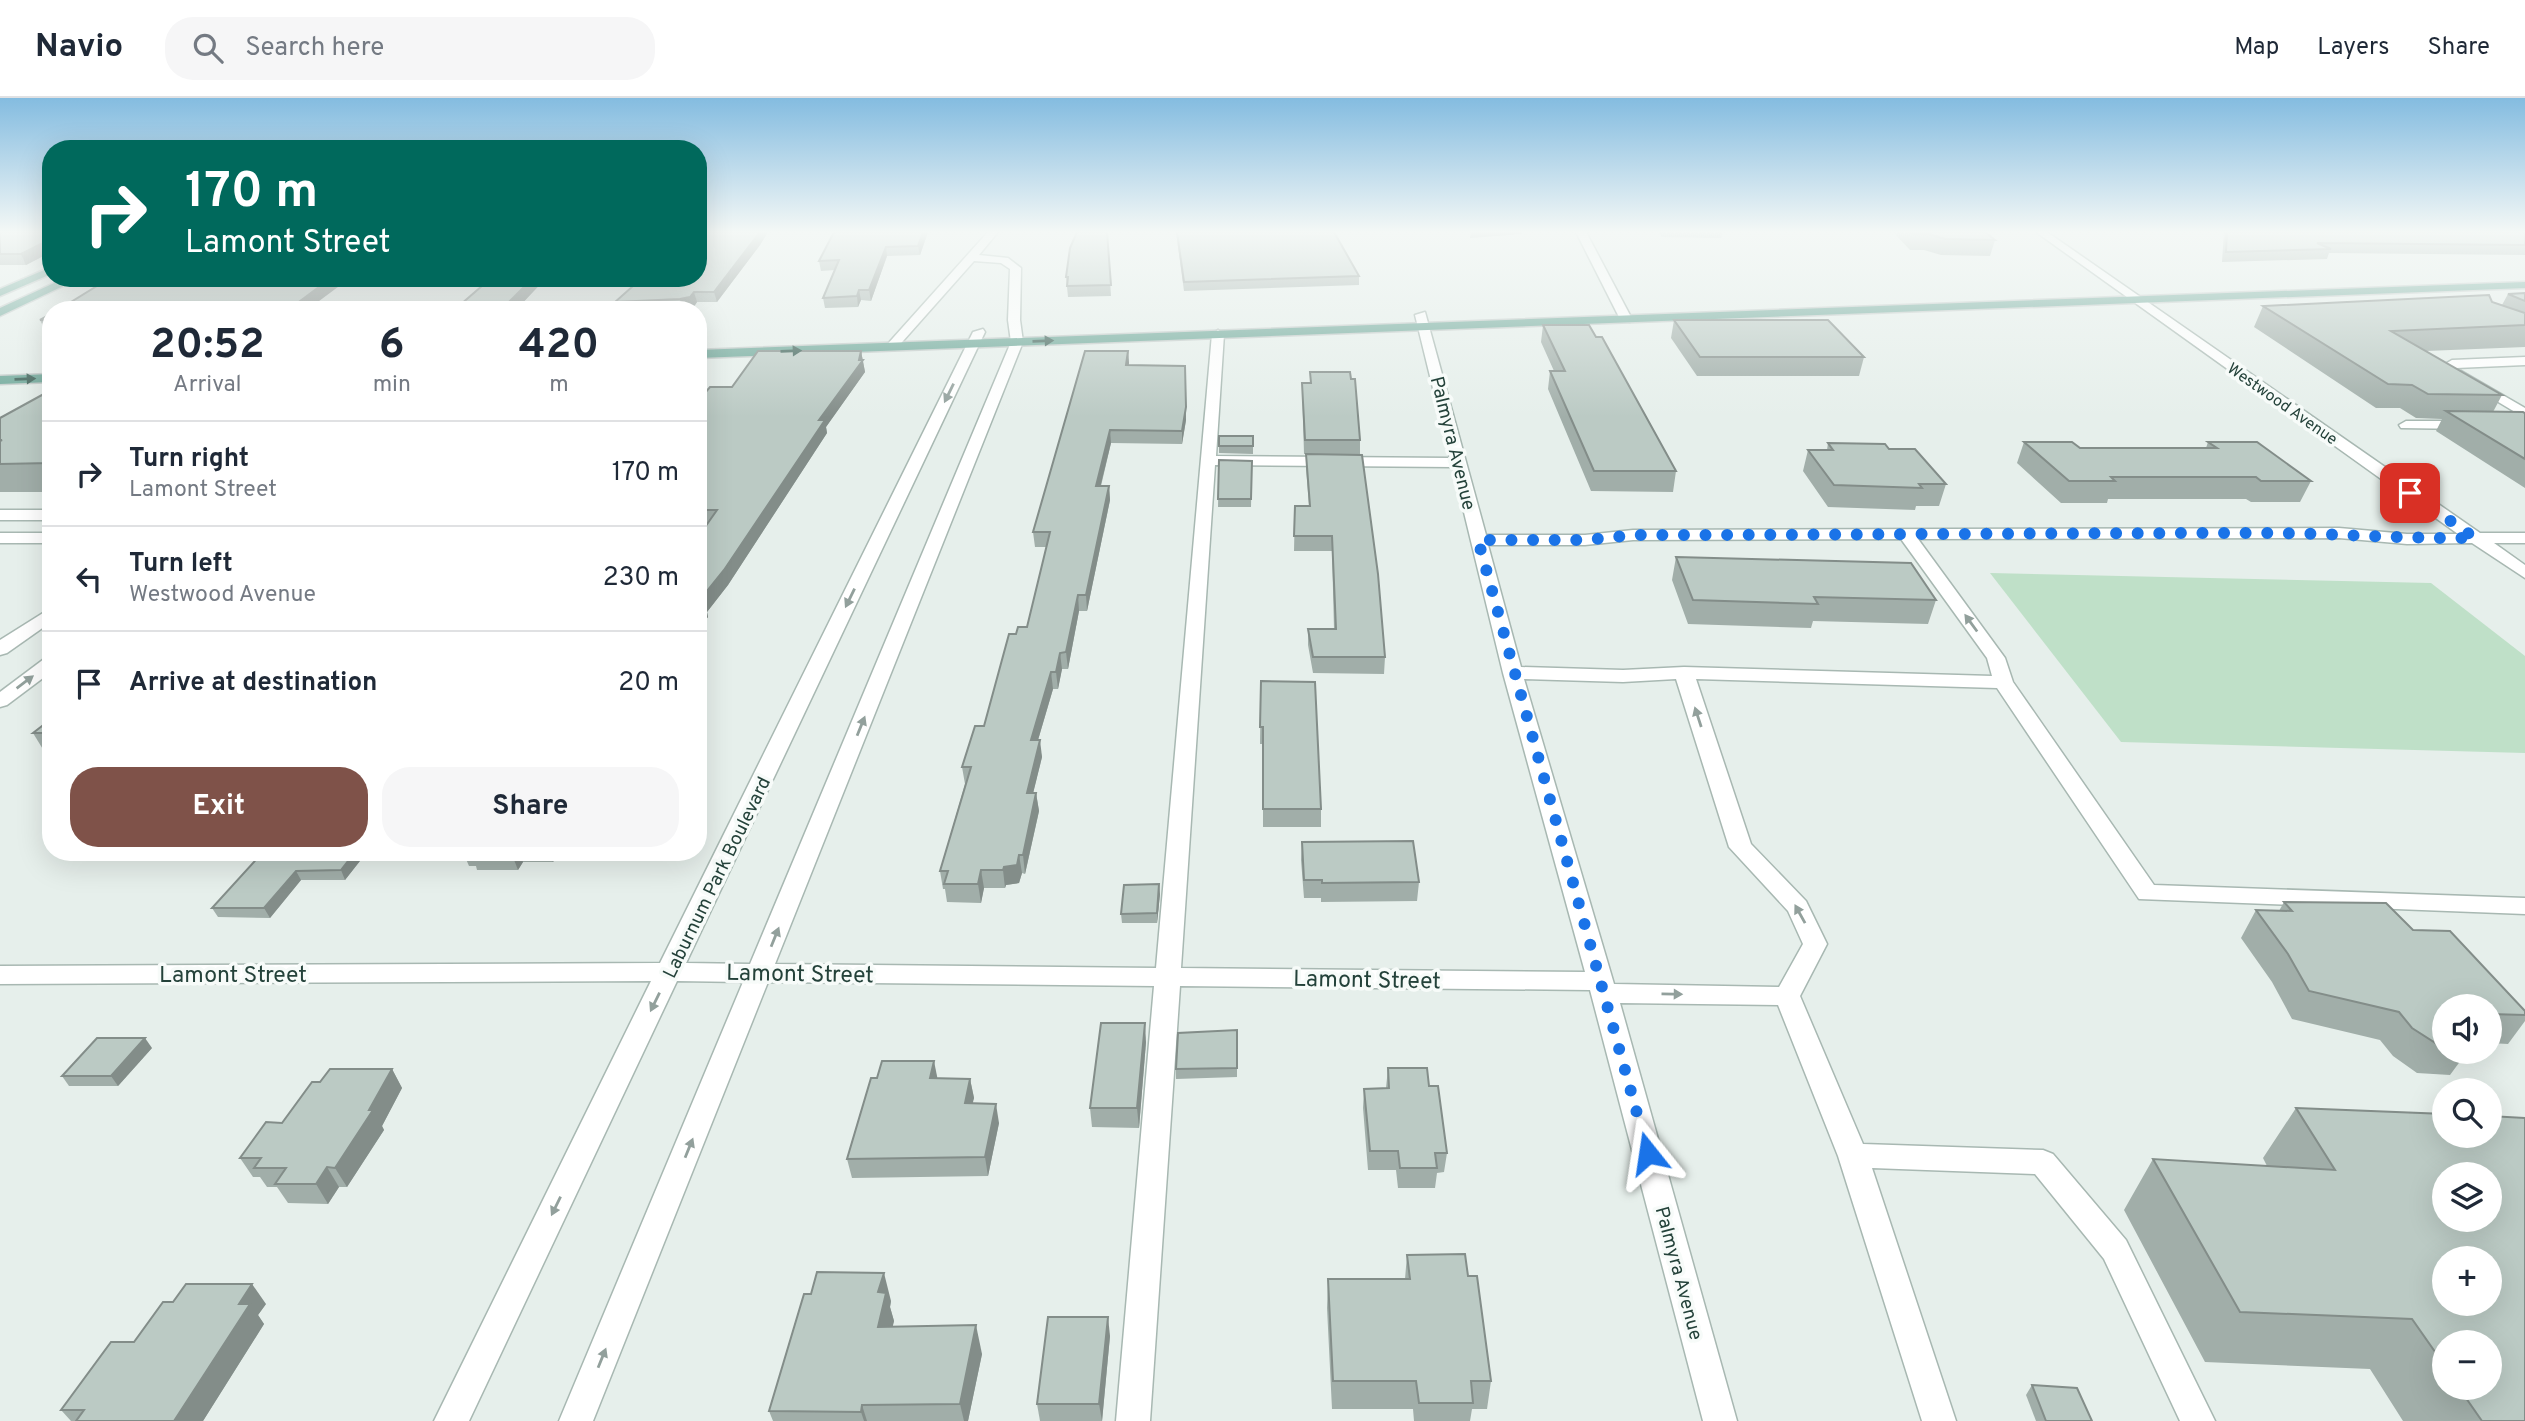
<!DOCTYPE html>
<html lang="en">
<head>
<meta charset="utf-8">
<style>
	body { margin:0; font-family:Overpass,sans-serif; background:#f6f6f7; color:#1f2937; height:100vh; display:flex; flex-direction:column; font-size:26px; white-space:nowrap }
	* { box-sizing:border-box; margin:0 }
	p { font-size:23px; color:#747a83 }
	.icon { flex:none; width:38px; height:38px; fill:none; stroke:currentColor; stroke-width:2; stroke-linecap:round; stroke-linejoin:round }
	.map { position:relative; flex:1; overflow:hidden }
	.sheet { position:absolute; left:42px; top:203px; width:665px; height:560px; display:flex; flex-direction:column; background:#fff; border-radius:28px; box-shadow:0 7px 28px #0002 }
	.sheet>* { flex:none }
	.guide { position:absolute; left:42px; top:42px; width:665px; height:147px; border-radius:28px; box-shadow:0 7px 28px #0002; background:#00695c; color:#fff; overflow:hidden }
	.fabs { position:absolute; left:2432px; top:896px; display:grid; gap:14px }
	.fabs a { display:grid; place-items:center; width:70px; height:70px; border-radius:50%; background:#fff; box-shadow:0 7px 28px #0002; font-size:35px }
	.pin { position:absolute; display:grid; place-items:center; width:60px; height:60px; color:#fff; margin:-30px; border-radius:14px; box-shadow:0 4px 10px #0006 }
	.me { position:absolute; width:77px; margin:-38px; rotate:345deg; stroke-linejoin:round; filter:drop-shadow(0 0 5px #0008) }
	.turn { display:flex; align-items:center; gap:24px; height:147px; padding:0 28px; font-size:32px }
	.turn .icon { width:91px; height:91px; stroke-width:2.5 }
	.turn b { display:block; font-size:49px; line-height:60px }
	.eta { display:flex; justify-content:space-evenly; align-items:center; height:119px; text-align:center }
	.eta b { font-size:42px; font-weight:700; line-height:49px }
	.primary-button { display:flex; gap:14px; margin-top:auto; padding:14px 28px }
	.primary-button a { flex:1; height:80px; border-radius:28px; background:#7f5249; color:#fff; font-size:28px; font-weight:700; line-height:80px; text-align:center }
	.primary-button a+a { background:#f6f6f7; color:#1f2937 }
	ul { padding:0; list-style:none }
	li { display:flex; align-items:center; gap:21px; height:105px; padding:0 28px; border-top:2px solid #e0e1e3 }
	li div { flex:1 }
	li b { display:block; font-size:26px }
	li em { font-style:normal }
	header { display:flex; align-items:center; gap:42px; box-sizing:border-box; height:98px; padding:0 35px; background:#fff; border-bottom:2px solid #e0e1e3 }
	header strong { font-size:33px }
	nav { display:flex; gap:38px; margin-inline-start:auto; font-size:24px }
	.search { width:490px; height:63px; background:#f6f6f7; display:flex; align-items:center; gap:18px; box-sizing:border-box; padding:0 24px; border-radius:28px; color:#747a83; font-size:26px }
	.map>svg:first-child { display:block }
	.green { fill:#bfe0c8 }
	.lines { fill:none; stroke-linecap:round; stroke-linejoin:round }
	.minor-casing { stroke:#a8b8b2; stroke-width:3 }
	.major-casing { stroke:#c2cac8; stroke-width:3 }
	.minor { fill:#fff; fill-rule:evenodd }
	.major { fill:#6aa596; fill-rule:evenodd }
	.wall { fill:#a1aea9; fill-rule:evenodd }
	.shaded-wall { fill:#838d89 }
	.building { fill:#bbcac4; stroke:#838d89; stroke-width:2; fill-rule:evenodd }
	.oneway { fill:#365b51 }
	.oneway2 { fill:#92a09c }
	.route { stroke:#1a73e8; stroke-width:12; stroke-dasharray:0 21.6 }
	.labels { text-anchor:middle; stroke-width:7; stroke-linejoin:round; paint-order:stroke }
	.far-street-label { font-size:16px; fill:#24423a; stroke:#f7fbf9 }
	.street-label { font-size:19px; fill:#24423a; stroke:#f7fbf9 }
	.near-street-label { font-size:23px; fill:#24423a; stroke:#f7fbf9 }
</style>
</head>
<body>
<header>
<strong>Navio</strong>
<div class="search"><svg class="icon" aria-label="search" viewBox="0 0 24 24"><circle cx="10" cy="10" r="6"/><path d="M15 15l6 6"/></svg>Search here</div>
<nav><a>Map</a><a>Layers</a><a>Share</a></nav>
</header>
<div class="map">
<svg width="2525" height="1323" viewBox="0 0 2525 1323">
	<rect width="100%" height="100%" fill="#e6efeb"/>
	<path class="green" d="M1990,475L2431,485L2525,558V655L2121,644Z"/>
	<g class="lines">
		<defs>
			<g id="minor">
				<path d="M988,134H998L979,157L1008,160L1021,170L1020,222L1023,244L775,866L1156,870L1212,236L1218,232L1224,236L1216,358L1450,360L1415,217L1425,214L1486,437H1585L1633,432L2339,430L2407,436H2458L2036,134H2047L2480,435H2525V445H2494L2525,467V480L2472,445L2407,446L2339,440L1918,441L2005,560L2013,584L2154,787L2525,800V816L2139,801L1997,590L1696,581L1751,746L1806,803L1827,846L1800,898L1863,1046L2043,1052L2053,1056L2126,1142L2215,1323H2180L2104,1161L2035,1076L1872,1070L1956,1323H1922L1838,1058L1778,907L1620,905L1737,1323H1703L1590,892L1180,888L1150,1323H1116L1154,888L768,884L593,1323H559L743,884L677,883L469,1323H434L651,883L0,886V868L660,865L973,234L983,231L985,234L686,865L750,866L1011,244L1008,222L1010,171L1001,165L974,163L895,252H887L885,249ZM1215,367L1453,369L1503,575L1585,874L1181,870ZM1901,441L1987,560L1992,578L1684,569L1623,572L1521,569L1488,447H1585L1633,442ZM1524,581L1623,584L1676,581L1729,749L1788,813L1803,846L1779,889L1614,886Z"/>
				<path d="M1576,134H1586L1632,221L1630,224L1620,221Z"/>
				<path d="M2525,259V267L2456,270L2525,310V320L2440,269L2452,262Z"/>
				<path d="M2406,323H2467L2474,327L2467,331L2401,330L2399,327Z"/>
				<rect x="0" y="412" width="51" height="10"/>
				<rect x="0" y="435" width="51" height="10"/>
				<path d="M51,510V524L7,555L0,557V542Z"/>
				<path d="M51,559V574L7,607L0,609V594L44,561Z"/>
			</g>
			<g id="major">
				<path d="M51,169V176L0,198V191Z"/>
				<path d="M65,180H80L0,218V210Z"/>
				<path d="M2525,184V190L698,260V252Z"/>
				<path d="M51,276V284L0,286V278Z"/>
			</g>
		</defs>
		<use href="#minor" class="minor-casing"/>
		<use href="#major" class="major-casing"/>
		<use href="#minor" class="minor"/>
		<use href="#major" class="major"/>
	</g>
	<g class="wall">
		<path d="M0,134H51V154L26,167H0Z"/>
		<path d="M698,134H768L760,147L717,204H697L693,210L682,211L617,212L615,204Z"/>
		<path d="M928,134L920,157L887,158L871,203L861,202L858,209L825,210L823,200L835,172L821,173L819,163Z"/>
		<path d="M1107,134L1111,198L1068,199L1066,179Z"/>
		<path d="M1176,134H1334L1359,178V187L1184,193Z"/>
		<path d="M1658,134H1723L1721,140L1662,139Z"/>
		<path d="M1893,134H1985L1995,142L1990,158L1941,157L1924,152H1910Z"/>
		<path d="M2224,134H2525V157L2329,155L2327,161L2222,164Z"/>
		<path d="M481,180H546L516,212H462L460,207L481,189L479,182Z"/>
		<path d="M2525,195V249L2426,253L2502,297L2493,314L2525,315V390L2436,333L2442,321L2416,320L2400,310H2376L2254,229L2263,208L2492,204L2502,207L2508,196Z"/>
		<path d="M51,216V234H46L40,222Z"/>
		<path d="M1674,222L1864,259L1859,278H1697L1671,240Z"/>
		<path d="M1543,227L1676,373L1673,394L1591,393L1548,291L1550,273H1554L1541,244Z"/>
		<path d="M861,253L865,274L826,329L827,335L728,487L707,514L708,519L702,526L703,531L698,539L707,426H698V303L732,289Z"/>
		<path d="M1128,253L1129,267L1186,322L1182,346L1111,345L1101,388H1109L1110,402L1087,513H1079L1068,571H1062L1058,591H1053L1038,642L1042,659L1033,695H1036L1039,713L1025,776L1022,775L1019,785L1006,787L1005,790H984L981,805L947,804L945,791H943L940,773L965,686L962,669L984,628L1016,536L1027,529L1047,449H1035L1033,434Z"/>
		<path d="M1302,285L1360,342V357L1385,559L1384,576L1313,575L1308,547V531H1334L1332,453H1294L1295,408H1309L1306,370V356H1304Z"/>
		<path d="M51,292V394H0V320Z"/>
		<path d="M1219,338H1253V356L1219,355Z"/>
		<path d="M2024,344L2080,350H2206L2208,344L2311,383L2300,404H2251L2246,401H2108L2107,405H2061L2017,365Z"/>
		<path d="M1828,345L1946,386L1939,408H1916L1915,412L1828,409L1803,373L1808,352H1827Z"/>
		<path d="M1219,362L1252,363L1251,409H1218Z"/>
		<path d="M1676,459L1936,502L1928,526L1813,523L1811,530L1688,526L1672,482Z"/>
		<path d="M1261,583L1321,711V729H1263V646H1260Z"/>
		<path d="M51,621V653H44L33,635Z"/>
		<path d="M1302,744L1419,784L1417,803L1321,804V800H1304L1301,762Z"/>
		<path d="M263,754H367L345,782H301L270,820L218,819L212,810Z"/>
		<path d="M463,754H559L553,764H523L518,772H477L476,768H469Z"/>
		<path d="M1160,796L1157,825H1122L1121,816Z"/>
		<path d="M2284,804L2413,832L2525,913V923L2508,946L2490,945V908H2445V954H2467L2450,977L2417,975L2393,958L2380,942L2292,921L2272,884L2241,840L2256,812L2279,813Z"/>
		<path d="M1237,932V979L1176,981V971Z"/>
		<path d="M1146,944L1139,1030L1092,1029L1090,1010Z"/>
		<path d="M152,950L118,988H69L62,978Z"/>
		<path d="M1388,970L1429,988L1447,1055L1444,1074L1437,1075L1435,1090H1398L1396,1072H1368L1363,1010L1364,991L1386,990Z"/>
		<path d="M392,971L402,990L382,1028L384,1032L347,1089H339L328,1106L288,1105L277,1089H267L260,1079H253L240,1060L282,1025L320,984Z"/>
		<path d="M937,981H970L974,1000L972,1005L999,1025L988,1078L852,1080L847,1061Z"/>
		<path d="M2296,1010L2525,1323H2403L2370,1271L2205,1264L2124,1112L2153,1061L2267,1068L2263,1060ZM2445,1244L2490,1290H2445Z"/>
		<path d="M1407,1157L1468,1178L1491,1283L1487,1311H1472L1470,1323H1414L1413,1311H1332L1327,1210L1328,1181H1405Z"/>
		<path d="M891,1203L890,1209L894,1223L892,1229L982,1256L968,1323H773L769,1313Z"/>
		<path d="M266,1206L258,1217L264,1226L203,1323H71L61,1312L134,1244Z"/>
		<path d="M1110,1238L1102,1323H1040L1037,1306Z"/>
		<path d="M2032,1287L2092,1323H2036L2026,1297Z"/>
	</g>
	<g class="shaded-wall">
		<path d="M760,134H768L760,147L717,204L714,194Z"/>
		<path d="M923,134H928L920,157L918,148Z"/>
		<path d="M1471,134H1522V136L1470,140Z"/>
		<path d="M51,141V154L26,167L21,156Z"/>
		<path d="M886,149L887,158L871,203L869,192Z"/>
		<path d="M331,180H350L307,212H288Z"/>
		<path d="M533,180H546L516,212H509L507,206Z"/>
		<path d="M859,192L861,202L858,209L857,198Z"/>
		<path d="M694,194L697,204L693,210L682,211L680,201Z"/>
		<path d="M861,253L865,274L826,329L827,335L728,487L707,514L708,519L702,526L703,531L698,539V510L699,503L859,262Z"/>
		<path d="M1128,253L1129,265L1126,280V267Z"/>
		<path d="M1185,268L1186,322L1182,346V333Z"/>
		<path d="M1110,332L1111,345L1097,402L1096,388Z"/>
		<path d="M1109,388L1110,402L1087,513L1086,497Z"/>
		<path d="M1078,497L1079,513L1068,571L1066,554Z"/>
		<path d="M1060,555L1062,571L1058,591L1056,574Z"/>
		<path d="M1051,574L1053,591L1033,659L1031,642Z"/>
		<path d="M1040,642L1042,659L1029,712L1027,695Z"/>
		<path d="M1036,695L1039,713L1025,776L1023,757Z"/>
		<path d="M355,754H367L345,782L341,772Z"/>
		<path d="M511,754H520L523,764L518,772Z"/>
		<path d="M549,754H559L553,764Z"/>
		<path d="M1019,757L1022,775L1019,785L1006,787L1005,790L1003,772L1004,769Z"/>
		<path d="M981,772L984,790L981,805L978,786Z"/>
		<path d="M296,773L301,782L270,820L264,810Z"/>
		<path d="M1159,786L1160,796L1157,825V815Z"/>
		<path d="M1145,925L1146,944L1139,1030L1137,1010Z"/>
		<path d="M145,940L152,950L118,988L111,978Z"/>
		<path d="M934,963L938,983L930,980Z"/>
		<path d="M392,971L402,990L382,1028L384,1032L347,1089L335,1070Z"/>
		<path d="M970,981L974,1000L968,1025L965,1005Z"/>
		<path d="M996,1006L999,1025L988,1078L985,1059Z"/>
		<path d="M327,1069L339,1089L328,1106L316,1086Z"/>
		<path d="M884,1175L891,1203L890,1209L894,1223L886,1258L878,1229V1194Z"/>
		<path d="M252,1186L266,1206L258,1217L264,1226L203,1323H174L239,1206Z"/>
		<path d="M1108,1219L1110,1238L1102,1323L1099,1306Z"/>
		<path d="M976,1227L982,1256L968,1323H964L960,1306Z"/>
		<path d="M862,1307L867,1323H864L861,1314Z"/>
	</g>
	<g class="building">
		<path d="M0,134H51V141L21,156H0Z"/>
		<path d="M698,134H760L714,194H694L690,199L680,201L615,204L642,180H698Z"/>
		<path d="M834,134H923L918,148L886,149L869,192H859L857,198L823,200L839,162L819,163Z"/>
		<path d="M1077,134H1107L1111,187L1067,188L1068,179H1066L1070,150Z"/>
		<path d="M1177,134H1334L1359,178L1184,184Z"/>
		<path d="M1911,134H1985L1995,142L1945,141L1929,136H1914Z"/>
		<path d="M2227,134H2525V147L2317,145L2331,151L2226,154Z"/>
		<path d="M110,180H331L288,212H58Z"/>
		<path d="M481,180H533L507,206L460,207L490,181L479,182Z"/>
		<path d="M2525,195V203L2508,196Z"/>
		<path d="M2489,197L2492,204L2525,215V227L2391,233L2502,297L2428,296L2412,287L2388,286L2263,208Z"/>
		<path d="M51,216V222H40Z"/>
		<path d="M1674,222H1828L1864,259H1700Z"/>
		<path d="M1543,227H1589L1596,239H1602L1676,373H1594L1550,273H1565Z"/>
		<path d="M758,253H861L859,262H863L819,322H825L724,472L699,503H704L698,510V439L717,412H698V303L710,289H732Z"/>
		<path d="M1085,253H1128L1126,267L1185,268L1186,309L1182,333L1110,332L1096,388H1109L1086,497H1078L1066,554L1060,555L1056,574H1051L1031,642H1040L1027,695H1036L1023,757H1019L1017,767L1004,769L1003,772H981L978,786H944L948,773H940L971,669H962L975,628H984L1009,536H1016L1018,529H1027L1050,434H1033Z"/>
		<path d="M1310,274H1350L1351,281H1355L1360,342H1305L1302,285H1311Z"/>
		<path d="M51,292V365L0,366V343L2,342H0V320Z"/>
		<path d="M2446,313L2523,314L2525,315V361Z"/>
		<rect x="1219" y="338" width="34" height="10"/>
		<path d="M2024,344H2072L2080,350H2217L2208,344H2257L2311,383H2261L2256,379H2111L2115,383H2069Z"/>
		<path d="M1828,345L1885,346L1889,351H1915L1946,386H1919L1922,390L1834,387L1808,352H1833Z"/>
		<path d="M1306,356L1362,357L1378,476L1385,559H1313L1308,531H1336L1332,438H1294L1295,408H1310Z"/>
		<path d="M1219,362L1252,363L1251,401H1218Z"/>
		<path d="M1676,459L1911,465L1936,502L1814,499L1818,506L1693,502Z"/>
		<path d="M1261,583L1315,584L1321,711H1263V629H1260Z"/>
		<path d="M51,621V635H33Z"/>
		<path d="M1413,743L1419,784L1322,785V782H1304L1302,744Z"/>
		<path d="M263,754H355L341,772L296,773L264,810H212Z"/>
		<path d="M1159,786L1157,815L1121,816L1124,787Z"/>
		<path d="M2284,804L2386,805L2413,832L2450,833L2525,913V917L2490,916V908H2445V947L2437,946L2412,930L2399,914L2309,893L2288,856L2256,812L2292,813Z"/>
		<path d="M1101,925H1145L1137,1010H1090Z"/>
		<path d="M1237,932V970L1176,971L1178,935Z"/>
		<path d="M97,940H145L111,978H62Z"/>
		<path d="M882,963H934L930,980L970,981L965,1005L996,1006L985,1059L847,1061L871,980H877Z"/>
		<path d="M1388,970H1427L1429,988H1438L1447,1055H1435L1437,1070H1400L1398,1053H1370L1364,991L1389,990Z"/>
		<path d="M330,971H392L369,1012H373L335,1070L327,1069L316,1086H275L286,1070H254L261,1060H240L266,1024L282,1025L312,984H320Z"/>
		<path d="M2296,1010L2445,1016V1038H2490V1018L2525,1020V1323H2482L2459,1290H2490V1244H2445V1268L2412,1221L2240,1214L2153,1061L2335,1072ZM2445,1076H2490V1122H2445ZM2445,1160H2490V1206H2445Z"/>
		<path d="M1465,1156L1468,1178H1477L1491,1283H1471L1473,1305H1419L1416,1283H1333L1328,1181H1410L1407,1157Z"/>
		<path d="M817,1174L884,1175L878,1194L886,1195L878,1229L976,1227L960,1306L862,1307L861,1314L769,1313L804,1196H811Z"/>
		<path d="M186,1186H252L239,1206H250L174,1323H76L84,1312H61L111,1244H134L163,1204H173Z"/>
		<path d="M1048,1219H1108L1099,1306H1037Z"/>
		<path d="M2032,1287L2077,1290L2092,1323H2046Z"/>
	</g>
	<defs><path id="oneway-solid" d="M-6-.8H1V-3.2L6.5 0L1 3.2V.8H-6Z" transform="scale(1.75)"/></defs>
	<g class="oneway">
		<use href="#oneway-solid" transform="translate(1043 243) rotate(-2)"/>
		<use href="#oneway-solid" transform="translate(791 253) rotate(-2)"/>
		<use href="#oneway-solid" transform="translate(25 281) rotate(-2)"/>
	</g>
	<g class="oneway2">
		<use href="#oneway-solid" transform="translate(949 295) rotate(116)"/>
		<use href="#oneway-solid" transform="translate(850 500) rotate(116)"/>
		<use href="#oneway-solid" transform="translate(1971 525) rotate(-126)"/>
		<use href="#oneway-solid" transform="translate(25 584) rotate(-37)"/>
		<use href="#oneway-solid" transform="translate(1698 619) rotate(-108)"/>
		<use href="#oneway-solid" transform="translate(861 628) rotate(-68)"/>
		<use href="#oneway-solid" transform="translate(1800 816) rotate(-119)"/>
		<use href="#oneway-solid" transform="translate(775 839) rotate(-68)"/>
		<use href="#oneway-solid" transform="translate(1672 896) rotate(1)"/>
		<use href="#oneway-solid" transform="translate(655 904) rotate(116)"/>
		<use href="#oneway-solid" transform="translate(689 1050) rotate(-68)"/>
		<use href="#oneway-solid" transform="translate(556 1108) rotate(116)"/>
		<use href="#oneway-solid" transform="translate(602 1260) rotate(-68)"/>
	</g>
	<linearGradient id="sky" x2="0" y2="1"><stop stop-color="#84bce0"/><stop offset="0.42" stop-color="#f4f8f6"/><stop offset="1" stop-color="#f4f8f6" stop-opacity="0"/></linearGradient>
	<rect width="2525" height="319" fill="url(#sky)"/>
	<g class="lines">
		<path class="route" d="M1648,1055L1478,442H1585L1633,437C1841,437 2050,435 2258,435C2331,435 2402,441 2475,440L2410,395"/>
	</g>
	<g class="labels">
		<g class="far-street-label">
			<text transform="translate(2283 305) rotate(35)" y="6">Westwood Avenue</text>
		</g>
		<g class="street-label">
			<text transform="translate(1454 345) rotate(76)" y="7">Palmyra Avenue</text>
			<text transform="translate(716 779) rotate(-64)" y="7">Laburnum Park Boulevard</text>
			<text transform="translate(1680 1175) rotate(75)" y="7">Palmyra Avenue</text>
		</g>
		<g class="near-street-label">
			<text transform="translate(800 875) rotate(1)" y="8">Lamont Street</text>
			<text x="233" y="884">Lamont Street</text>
			<text transform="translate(1367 881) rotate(1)" y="8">Lamont Street</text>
		</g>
	</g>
</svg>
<div class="fabs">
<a><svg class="icon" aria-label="sound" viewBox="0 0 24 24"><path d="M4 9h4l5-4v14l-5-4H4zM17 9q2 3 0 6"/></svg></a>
<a><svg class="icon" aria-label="search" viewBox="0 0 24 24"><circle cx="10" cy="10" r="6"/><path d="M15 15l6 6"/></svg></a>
<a><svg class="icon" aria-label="layers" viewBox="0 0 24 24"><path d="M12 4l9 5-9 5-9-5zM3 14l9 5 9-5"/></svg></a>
<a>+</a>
<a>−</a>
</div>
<div class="pin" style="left:2410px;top:395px;background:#d93025"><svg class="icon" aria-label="arrive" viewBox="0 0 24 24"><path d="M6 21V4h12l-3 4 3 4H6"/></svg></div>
<svg class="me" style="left:1648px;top:1055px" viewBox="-20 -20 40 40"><path d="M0-17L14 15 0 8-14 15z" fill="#1a73e8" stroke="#fff" stroke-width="4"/></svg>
<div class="guide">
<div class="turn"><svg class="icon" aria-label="right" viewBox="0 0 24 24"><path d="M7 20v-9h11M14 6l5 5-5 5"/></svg><div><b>170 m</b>Lamont Street</div></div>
</div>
<section class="sheet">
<div class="eta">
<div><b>20:52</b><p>Arrival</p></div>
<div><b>6</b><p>min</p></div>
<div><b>420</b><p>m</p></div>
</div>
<ul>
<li><svg class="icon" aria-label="right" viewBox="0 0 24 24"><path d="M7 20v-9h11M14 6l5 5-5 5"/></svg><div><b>Turn right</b><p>Lamont Street</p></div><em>170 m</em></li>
<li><svg class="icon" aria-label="left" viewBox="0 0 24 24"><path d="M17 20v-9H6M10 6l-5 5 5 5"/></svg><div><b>Turn left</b><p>Westwood Avenue</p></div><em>230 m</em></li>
<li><svg class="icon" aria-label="arrive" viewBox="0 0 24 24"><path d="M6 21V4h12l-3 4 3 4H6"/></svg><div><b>Arrive at destination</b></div><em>20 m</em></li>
</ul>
<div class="primary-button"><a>Exit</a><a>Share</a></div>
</section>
</div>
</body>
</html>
